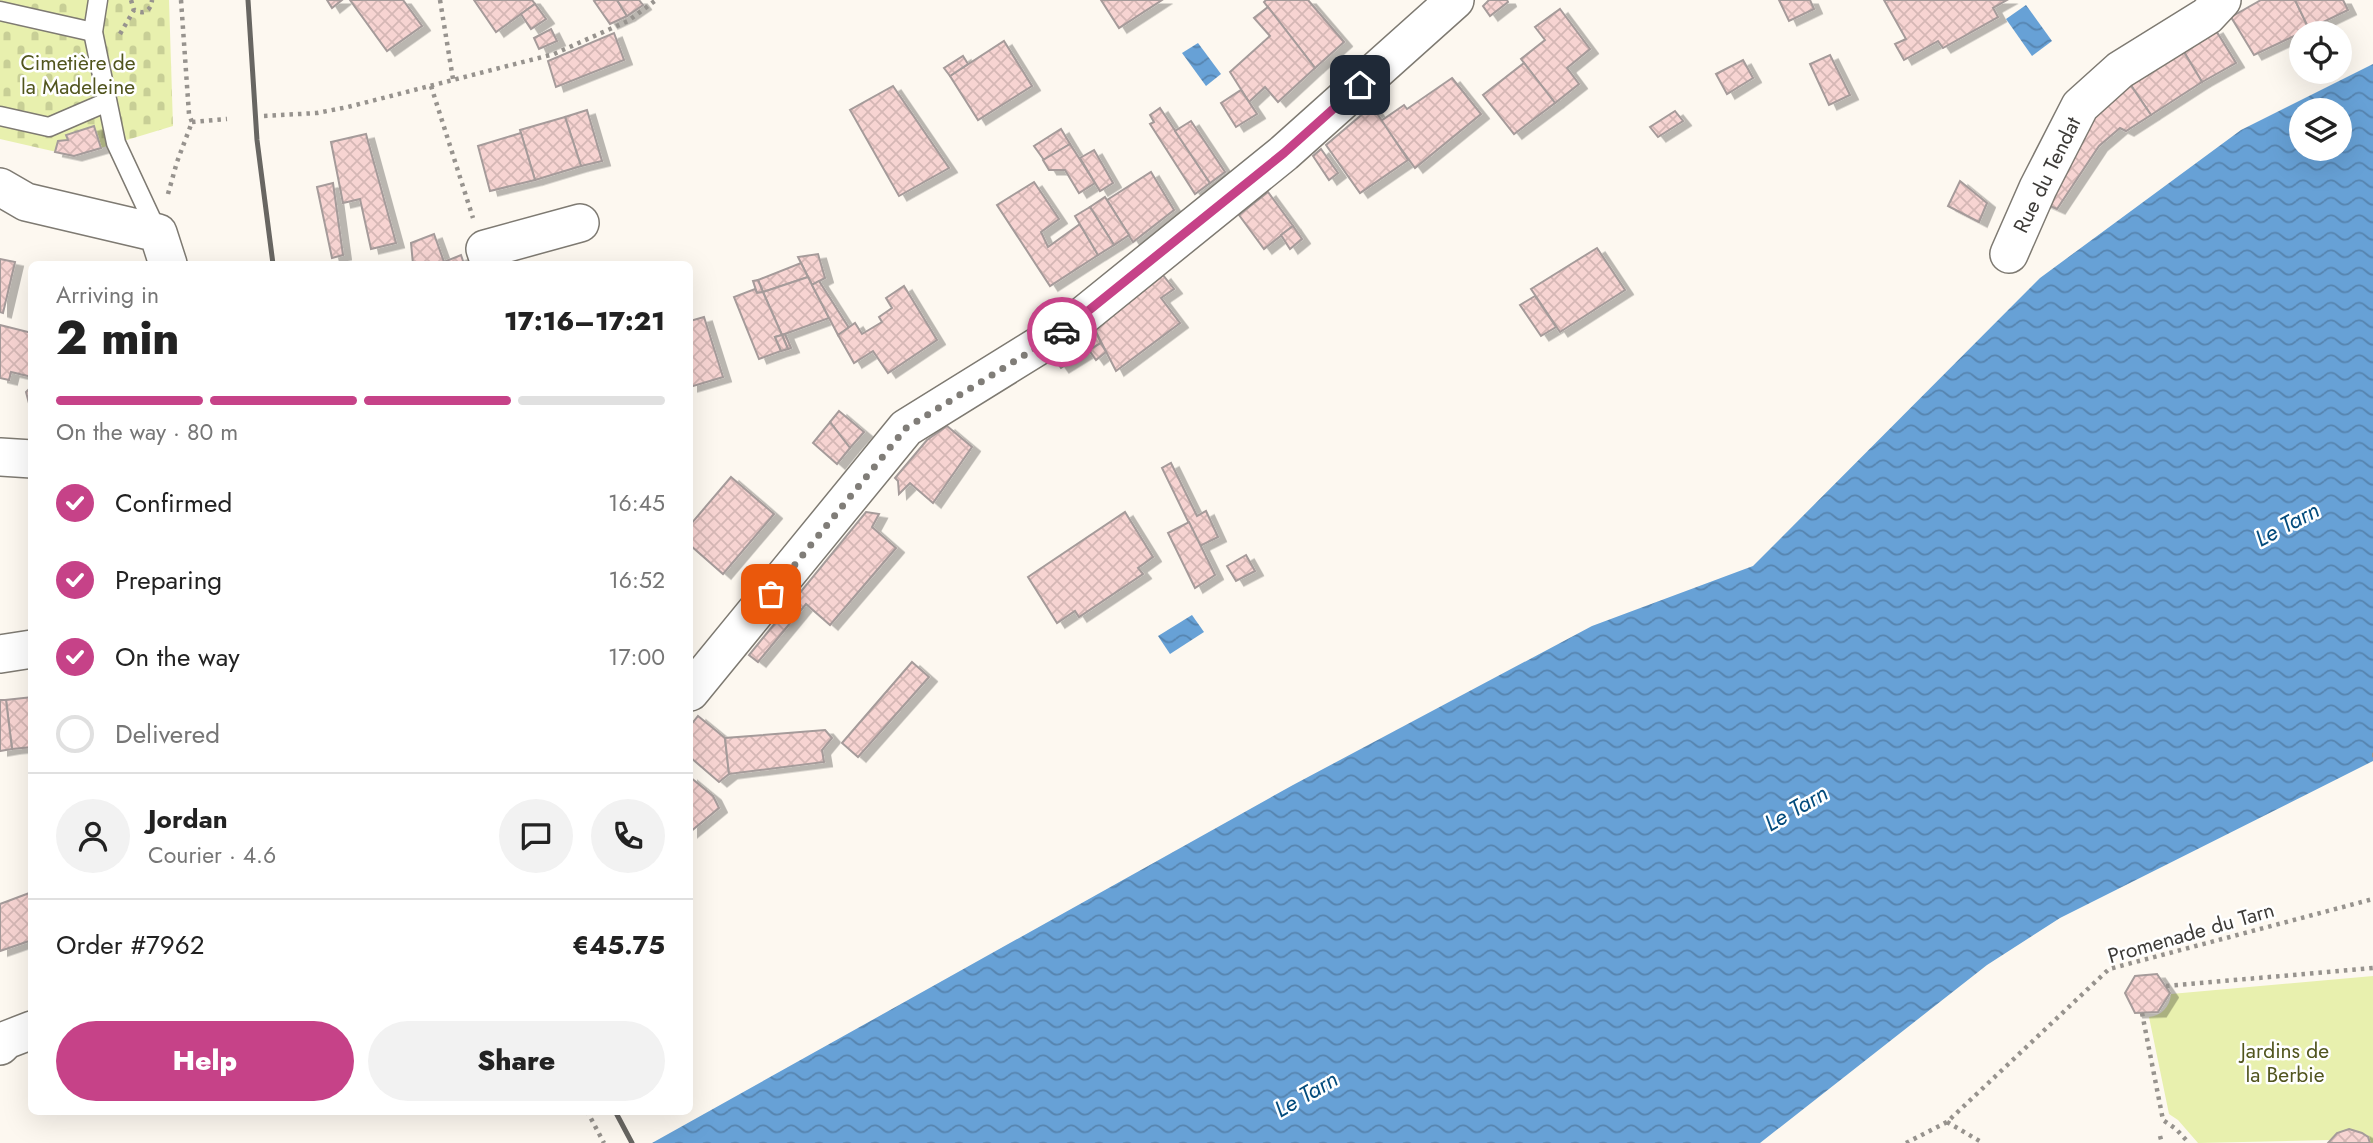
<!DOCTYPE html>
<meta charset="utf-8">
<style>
:root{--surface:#fff;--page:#f2f2f2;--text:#222;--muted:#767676;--line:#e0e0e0;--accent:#c64288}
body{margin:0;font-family:Jost,sans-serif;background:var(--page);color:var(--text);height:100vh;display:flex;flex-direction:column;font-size:26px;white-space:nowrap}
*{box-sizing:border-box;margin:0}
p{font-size:23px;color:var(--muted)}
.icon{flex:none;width:38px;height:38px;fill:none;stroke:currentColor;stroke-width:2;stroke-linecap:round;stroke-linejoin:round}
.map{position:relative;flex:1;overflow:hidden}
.drawer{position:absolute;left:28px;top:261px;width:665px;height:854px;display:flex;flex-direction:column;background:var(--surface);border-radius:10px;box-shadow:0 7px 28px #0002}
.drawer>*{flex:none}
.fabs{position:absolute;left:2289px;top:21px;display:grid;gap:14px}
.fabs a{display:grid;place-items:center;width:63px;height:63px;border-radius:50%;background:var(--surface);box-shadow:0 7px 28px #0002;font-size:35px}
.pin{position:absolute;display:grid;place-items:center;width:60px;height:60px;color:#fff;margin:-30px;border-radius:14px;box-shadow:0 4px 10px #0006}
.courier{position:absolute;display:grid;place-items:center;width:70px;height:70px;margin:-35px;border:5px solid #c64288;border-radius:50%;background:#fff;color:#222;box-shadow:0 2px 9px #0007}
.overview em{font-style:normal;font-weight:800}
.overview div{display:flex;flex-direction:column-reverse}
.overview{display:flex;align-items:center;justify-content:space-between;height:119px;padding:0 28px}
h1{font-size:46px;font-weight:800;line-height:52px}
.bar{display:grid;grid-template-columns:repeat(4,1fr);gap:10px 7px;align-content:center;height:84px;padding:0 28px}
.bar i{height:9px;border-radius:5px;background:var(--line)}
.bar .active{background:var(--accent)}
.bar p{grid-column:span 4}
.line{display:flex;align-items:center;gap:18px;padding:0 28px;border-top:2px solid var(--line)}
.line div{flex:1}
.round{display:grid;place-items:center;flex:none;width:74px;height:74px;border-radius:37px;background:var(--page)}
ol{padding:0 28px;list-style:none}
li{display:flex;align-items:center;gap:21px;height:77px}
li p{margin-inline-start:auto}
li .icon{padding:7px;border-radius:50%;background:var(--accent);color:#fff;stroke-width:4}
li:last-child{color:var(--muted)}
li i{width:38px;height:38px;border:4px solid var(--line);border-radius:50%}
.primary-button{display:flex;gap:14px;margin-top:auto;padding:14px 28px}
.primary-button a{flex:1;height:80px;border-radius:42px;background:var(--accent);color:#fff;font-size:28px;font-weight:800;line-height:80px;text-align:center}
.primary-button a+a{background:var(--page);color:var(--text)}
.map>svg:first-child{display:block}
.cemetery{fill:url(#cemetery-stones)}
.garden{fill:#e8f0ae}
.water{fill:url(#water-waves);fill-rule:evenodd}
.building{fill:url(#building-cross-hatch);stroke:#a59b9a;stroke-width:2;filter:url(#shadow)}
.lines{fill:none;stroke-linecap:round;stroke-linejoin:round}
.service-casing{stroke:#7e7a72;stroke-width:21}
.minor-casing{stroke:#7e7a72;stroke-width:40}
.path{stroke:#97938e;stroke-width:4.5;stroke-dasharray:3.5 5;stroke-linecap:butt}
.service{stroke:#fff;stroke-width:18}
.minor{stroke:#fff;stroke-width:37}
.rail{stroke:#686662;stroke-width:5}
.done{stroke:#807d78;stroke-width:7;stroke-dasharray:0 12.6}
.route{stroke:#c64288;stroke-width:9}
.labels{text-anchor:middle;stroke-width:5;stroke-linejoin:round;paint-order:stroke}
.park-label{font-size:21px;fill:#51551e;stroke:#fff}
.street-label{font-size:21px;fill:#3d3b38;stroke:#fff}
.water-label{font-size:23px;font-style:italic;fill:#034b7c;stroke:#fff}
</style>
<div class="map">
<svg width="2373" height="1143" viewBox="0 0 2373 1143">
<defs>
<pattern id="cemetery-stones" width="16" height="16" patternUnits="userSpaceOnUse" patternTransform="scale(1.75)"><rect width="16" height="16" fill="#e8f0ae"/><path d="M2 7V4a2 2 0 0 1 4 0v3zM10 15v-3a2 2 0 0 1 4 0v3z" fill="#c8cf96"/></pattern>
<pattern id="water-waves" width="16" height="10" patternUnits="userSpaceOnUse" patternTransform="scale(1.75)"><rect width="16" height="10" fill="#67a1d6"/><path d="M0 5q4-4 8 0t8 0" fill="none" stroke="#5684af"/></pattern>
<pattern id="building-cross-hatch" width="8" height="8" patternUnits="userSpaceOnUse" patternTransform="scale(1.75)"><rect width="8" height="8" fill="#f7d4d2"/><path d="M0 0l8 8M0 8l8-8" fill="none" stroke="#d5b7b5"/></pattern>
<filter id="shadow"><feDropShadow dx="8" dy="4.5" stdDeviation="0" flood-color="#0004"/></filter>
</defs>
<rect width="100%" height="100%" fill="#fdf8f0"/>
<path class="cemetery" d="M0,0H169L173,126L74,156L0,139Z"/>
<path class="garden" d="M2373,976V1143H2370C2364,1126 2341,1128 2331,1140L2198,1143L2178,1120L2169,1114L2149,1017C2161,1016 2170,1007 2171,994Z"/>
<g class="water">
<path d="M2026,5L2052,41L2032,56L2006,19Z"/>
<path d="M1198,43L1221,74L1206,86L1182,53Z"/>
<path d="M2373,64V761L2060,918L1987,965L1760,1143H652L1293,785L1592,626L1753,566L2040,278L2241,130ZM2340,110V149H2301V110Z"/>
<path d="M1192,615L1204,632L1170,654L1158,636Z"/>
</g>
<g class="building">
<path d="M327,0H342L332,8Z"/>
<path d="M350,0H403L422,26L387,51Z"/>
<path d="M474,0H532L535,4L496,32Z"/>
<path d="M596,0H617L627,16L610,24L594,1Z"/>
<path d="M617,0H639L643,5L627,16Z"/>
<path d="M1101,0H1162L1119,28Z"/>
<path d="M1266,0H1308L1344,42L1315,68L1264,2Z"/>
<path d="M1489,0H1507L1508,2L1490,16L1483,6Z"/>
<path d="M1779,0H1810L1814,9L1789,21Z"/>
<path d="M1884,0H2007L1993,8L1998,17L1943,48L1938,41L1904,60L1895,44L1906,39Z"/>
<path d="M2261,0H2295L2309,29L2254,55L2231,17Z"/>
<path d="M2295,0H2343L2348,10L2309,29Z"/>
<path d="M535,4L546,19L531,29L521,14Z"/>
<path d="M1268,7L1315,68L1278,102L1265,87L1249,102L1230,72L1270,36L1254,18Z"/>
<path d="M1560,9L1590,49L1567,68L1579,84L1555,103L1521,59L1545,40L1535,27Z"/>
<path d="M551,29L557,41L539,49L534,38Z"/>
<path d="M2215,29L2236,63L2202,82L2181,47Z"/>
<path d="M614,33L624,60L556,87L548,61Z"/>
<path d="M1004,41L1032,86L978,120L950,76Z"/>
<path d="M2181,47L2202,82L2151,115L2128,81Z"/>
<path d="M1830,55L1850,95L1829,105L1810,64Z"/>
<path d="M963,56L968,64L950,76L944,68Z"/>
<path d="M1743,60L1753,78L1727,94L1716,74Z"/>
<path d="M1524,63L1555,103L1514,134L1483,95Z"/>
<path d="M1452,78L1481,114L1415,168L1381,121L1404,105L1407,109Z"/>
<path d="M2128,81L2151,115L2126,131L2120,128L2099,146L2057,209L2039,201L2110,91Z"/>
<path d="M893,86L949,168L899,196L850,110Z"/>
<path d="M1241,90L1257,114L1236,127L1221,103Z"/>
<path d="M1372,106L1408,160L1360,193L1326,145Z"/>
<path d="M1160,108L1210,183L1195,194L1150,124L1154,122L1150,115Z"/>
<path d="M587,110L602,161L581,166L565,117Z"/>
<path d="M1675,111L1683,121L1658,137L1650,127Z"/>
<path d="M565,117L581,166L535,180L520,130Z"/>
<path d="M1191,121L1225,172L1210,183L1175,131Z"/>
<path d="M94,126L101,148L74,156L55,152L58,141L68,140L66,135Z"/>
<path d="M1061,129L1070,144L1044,160L1034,146Z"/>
<path d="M521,133L535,180L490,191L478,146Z"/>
<path d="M366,134L396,243L371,249L360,199L343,203L331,142Z"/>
<path d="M1070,144L1095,183L1079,193L1065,170H1049L1043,160Z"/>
<path d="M1321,149L1338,173L1329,180L1313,156Z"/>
<path d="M1094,150L1113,183L1100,191L1080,158Z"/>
<path d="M1151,172L1174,210L1133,242L1107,200Z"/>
<path d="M1960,181L1987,203L1979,222L1948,206Z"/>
<path d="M1034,182L1059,219L1041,232L1048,247L1080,224L1098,255L1050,286L997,205Z"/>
<path d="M333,183L343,255L332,258L317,187Z"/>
<path d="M1268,192L1293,226L1264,249L1239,215Z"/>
<path d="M1105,197L1129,235L1114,245L1090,207Z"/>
<path d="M1090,207L1114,245L1098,255L1075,216Z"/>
<path d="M1293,226L1302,239L1290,249L1281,235Z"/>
<path d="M434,234L444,262L461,255L464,264H413L411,243Z"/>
<path d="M1597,248L1625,290L1560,332L1531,289Z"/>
<path d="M818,254L825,278L812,285L798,257Z"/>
<path d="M0,259L15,262L3,313L0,312Z"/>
<path d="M801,263L808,277L763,292L758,280Z"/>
<path d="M1163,275L1174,289L1161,298L1180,323L1116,371L1095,330Z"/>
<path d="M808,277L829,318L782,335L763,292Z"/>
<path d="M758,280L763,292L757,293L753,281Z"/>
<path d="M819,281L849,328L838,335L812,285Z"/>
<path d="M904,286L937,340L888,373L873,351L854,363L838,335L855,323L862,334L882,322L879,317L892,308L886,298Z"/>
<path d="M755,289L757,293L763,292L782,335L775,337L781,351L759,359L734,297Z"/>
<path d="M1535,296L1556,327L1541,336L1520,305Z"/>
<path d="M704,317L723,377L690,387V321Z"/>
<path d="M0,325L32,333V377L11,372L9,380L0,378Z"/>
<path d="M1095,330L1101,343L1061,368L1054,358Z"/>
<path d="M785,334L791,348L788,349L782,335Z"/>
<path d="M782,335L788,349L781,351L775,337Z"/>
<path d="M1101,343L1106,352L1096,360L1089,350Z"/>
<path d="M32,386V411H31L26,392Z"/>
<path d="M839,411L864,432L850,448L830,422Z"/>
<path d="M830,422L850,448L837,464L813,443Z"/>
<path d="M947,426L972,447L933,503L910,483L899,494L898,481L895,478L927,440Z"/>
<path d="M1171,463L1197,516L1206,511L1218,537L1200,546L1162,468Z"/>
<path d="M731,477L774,514L723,574L690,545V525Z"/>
<path d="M866,512L879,514L872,527L896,548L830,625L806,604L758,662L749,655Z"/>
<path d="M1125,512L1153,557L1138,568L1143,574L1079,617L1075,611L1057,623L1028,577Z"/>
<path d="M1189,522L1215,575L1195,588L1168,533Z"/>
<path d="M1246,555L1255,571L1236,581L1227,566Z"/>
<path d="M912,662L929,677L858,757L842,743Z"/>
<path d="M32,697V747L12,749L6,700Z"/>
<path d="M0,700H6L12,749L0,751Z"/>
<path d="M698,716L725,738L729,774L719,782L690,757V726Z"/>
<path d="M825,730L832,738L822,750L824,762L729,774L725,738Z"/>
<path d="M690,777L713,796L719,808L690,832Z"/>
<path d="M32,892V940L0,951V904Z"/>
<path d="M2157,974L2170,993L2158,1012L2135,1013L2125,993L2135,976Z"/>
<path d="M2349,1129L2362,1133L2368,1137L2370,1143H2328L2337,1133Z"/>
</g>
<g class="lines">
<defs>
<g id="service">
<path d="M98,0L93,32L116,143L158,233"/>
<path d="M0,11L93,32"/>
<path d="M0,116L49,127L107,102"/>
</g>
<g id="minor">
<path d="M0,187L26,202L158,233L168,264"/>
<path d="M2009,254L2038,188L2080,106L2120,70L2207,16L2222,0"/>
<path d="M490,264L485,249L580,223"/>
<path d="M0,457L32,459"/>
<path d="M0,654L32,649"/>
<path d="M690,692L906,428L1069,327L1284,153L1455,0"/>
<path d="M0,1046L6,1040L32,1030"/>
</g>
</defs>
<use href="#service" class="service-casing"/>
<use href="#minor" class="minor-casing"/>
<g class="path">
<path d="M131,0L134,10C144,15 151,11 152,0"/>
<path d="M181,0L189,114L192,122"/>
<path d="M440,0L453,79"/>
<path d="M120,34L134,10"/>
<path d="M431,86L473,218"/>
<path d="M264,116L317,113L348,107L554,54L628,21L656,0"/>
<path d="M192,122L227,119"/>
<path d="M168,194L177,162L192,122"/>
<path d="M2372,755H2373"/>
<path d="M2166,986L2373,968"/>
<path d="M2142,1013L2163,1120L2176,1129L2189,1143"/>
<path d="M587,1111L604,1143"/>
<path d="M1947,1122L1983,1143"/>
<path d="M2160,1136L2162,1143"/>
<path d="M1906,1143L1947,1122L2109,969L2373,899"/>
</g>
<use href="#service" class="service"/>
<use href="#minor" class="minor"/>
<g class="rail">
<path d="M248,0L257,140L273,264"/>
<path d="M615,1111L632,1143"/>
</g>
</g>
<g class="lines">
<path class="done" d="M771,594L906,428L1062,332"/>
<path class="route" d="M1062,332L1284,153L1360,85"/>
</g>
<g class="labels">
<g class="park-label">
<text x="78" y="70">Cimetière de<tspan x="78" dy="24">la Madeleine</tspan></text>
<text x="2285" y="1058">Jardins de<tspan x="2285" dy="24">la Berbie</tspan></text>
</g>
<g class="street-label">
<text transform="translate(2047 175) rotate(-64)" y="7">Rue du Tendat</text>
<text transform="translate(2191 933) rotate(-16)" y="7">Promenade du Tarn</text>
</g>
<g class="water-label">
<text transform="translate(2287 524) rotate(-28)" y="8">Le Tarn</text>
<text transform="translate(1796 808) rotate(-30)" y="8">Le Tarn</text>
<text transform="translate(1306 1094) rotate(-30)" y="8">Le Tarn</text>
</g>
</g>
</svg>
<div class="fabs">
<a><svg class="icon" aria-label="locate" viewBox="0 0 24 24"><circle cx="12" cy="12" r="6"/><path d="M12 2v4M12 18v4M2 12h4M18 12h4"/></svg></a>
<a><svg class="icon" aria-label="layers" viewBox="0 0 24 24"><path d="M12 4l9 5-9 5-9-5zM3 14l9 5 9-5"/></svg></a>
</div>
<div class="pin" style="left:771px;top:594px;background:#ea580c"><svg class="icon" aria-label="bag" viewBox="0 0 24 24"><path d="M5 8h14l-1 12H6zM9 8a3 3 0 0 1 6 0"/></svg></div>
<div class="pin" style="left:1360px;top:85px;background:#1f2937"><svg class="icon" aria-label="home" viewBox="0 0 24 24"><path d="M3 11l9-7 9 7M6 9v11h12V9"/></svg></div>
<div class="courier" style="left:1062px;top:332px"><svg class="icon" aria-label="car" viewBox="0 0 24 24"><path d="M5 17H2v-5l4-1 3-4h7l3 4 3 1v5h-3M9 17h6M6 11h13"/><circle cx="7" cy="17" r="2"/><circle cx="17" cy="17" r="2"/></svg></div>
<section class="drawer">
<div class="overview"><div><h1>2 min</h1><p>Arriving in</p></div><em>17:16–17:21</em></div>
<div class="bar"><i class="active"></i><i class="active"></i><i class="active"></i><i></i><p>On the way · 80 m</p></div>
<ol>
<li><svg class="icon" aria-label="check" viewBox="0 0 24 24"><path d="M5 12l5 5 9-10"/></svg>Confirmed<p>16:45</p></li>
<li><svg class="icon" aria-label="check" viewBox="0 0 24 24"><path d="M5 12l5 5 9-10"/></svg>Preparing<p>16:52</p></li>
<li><svg class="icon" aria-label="check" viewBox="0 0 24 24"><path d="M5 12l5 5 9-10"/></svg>On the way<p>17:00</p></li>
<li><i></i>Delivered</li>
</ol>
<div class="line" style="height:126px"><a class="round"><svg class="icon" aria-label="person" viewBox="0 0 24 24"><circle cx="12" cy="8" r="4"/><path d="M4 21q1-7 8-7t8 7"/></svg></a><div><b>Jordan</b><p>Courier · 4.6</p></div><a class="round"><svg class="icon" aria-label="chat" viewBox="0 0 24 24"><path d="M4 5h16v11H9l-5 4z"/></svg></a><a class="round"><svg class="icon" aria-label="phone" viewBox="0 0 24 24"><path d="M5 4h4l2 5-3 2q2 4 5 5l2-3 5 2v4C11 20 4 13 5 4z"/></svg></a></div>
<div class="line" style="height:91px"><div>Order #7962</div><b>€45.75</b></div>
<div class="primary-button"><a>Help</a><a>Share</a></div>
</section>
</div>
